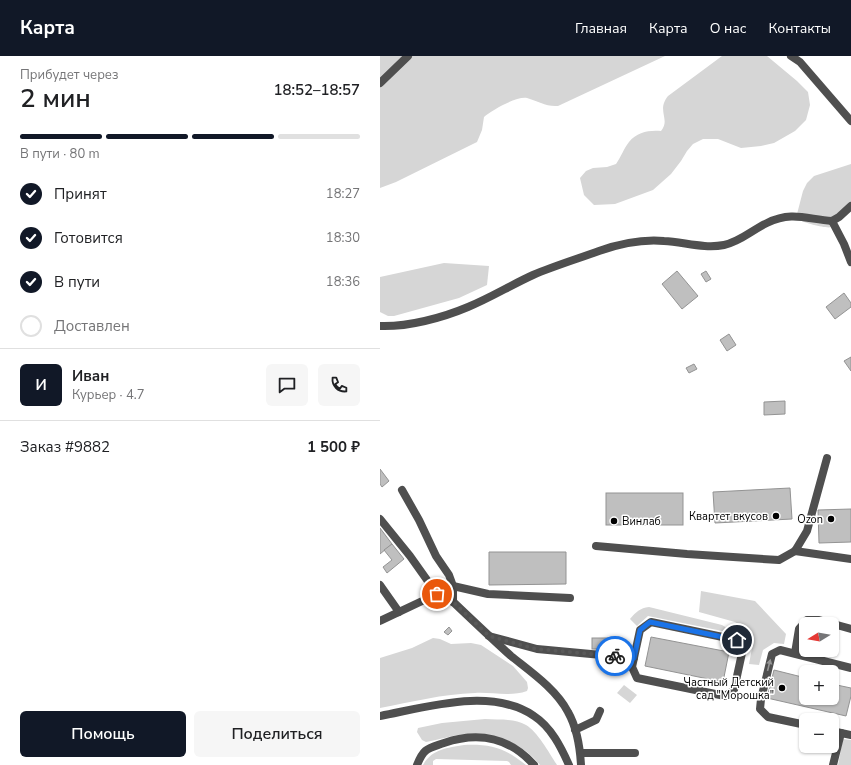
<!DOCTYPE html>
<html lang="ru">
<meta charset="utf-8">
<style>
:root{--surface:#fff;--page:#f6f6f6;--text:#202124;--muted:#757577;--line:#e0e0e0;--accent:#111827}
body{margin:0;font-family:"Nunito Sans",sans-serif;background:var(--page);color:var(--text);height:100vh;display:flex;flex-direction:column;font-size:15px;white-space:nowrap}
*{box-sizing:border-box;margin:0}
p{font-size:13px;color:var(--muted)}
.icon{flex:none;width:22px;height:22px;fill:none;stroke:currentColor;stroke-width:2;stroke-linecap:round;stroke-linejoin:round}
.map{position:relative;flex:1;overflow:hidden}
.panel{display:flex;flex-direction:column;background:var(--surface);width:380px}
.panel>*{flex:none}
.needle{width:26px;rotate:259deg}
.tools{position:absolute;left:419px;top:561px;display:grid;gap:8px}
.tools a{display:grid;place-items:center;width:40px;height:40px;border-radius:6px;background:var(--surface);box-shadow:0 1px 3px #0004;font-size:20px}
.pin{position:absolute;display:grid;place-items:center;width:34px;height:34px;color:#fff;margin:-17px;border:2px solid #fff;border-radius:50%;box-shadow:0 1px 4px #0007}
.courier{position:absolute;display:grid;place-items:center;width:40px;height:40px;margin:-20px;border:3px solid #1a73e8;border-radius:50%;background:#fff;color:#222;box-shadow:0 1px 5px #0007}
.overview em{font-style:normal;font-weight:600}
.overview div{display:flex;flex-direction:column-reverse}
.overview{display:flex;align-items:center;justify-content:space-between;height:68px;padding:0 20px}
h1{font-size:26px;font-weight:600;line-height:30px}
.bar{display:grid;grid-template-columns:repeat(4,1fr);gap:6px 4px;align-content:center;height:48px;padding:0 20px}
.bar i{height:5px;border-radius:3px;background:var(--line)}
.bar .selected{background:var(--accent)}
.bar p{grid-column:span 4}
.line{display:flex;align-items:center;gap:10px;padding:0 20px;border-top:1px solid var(--line)}
.line div{flex:1}
.round{display:grid;place-items:center;flex:none;width:42px;height:42px;border-radius:6px;background:var(--page)}
ol{padding:0 20px;list-style:none}
li{display:flex;align-items:center;gap:12px;height:44px}
li p{margin-inline-start:auto}
li .icon{padding:4px;border-radius:50%;background:var(--accent);color:#fff;stroke-width:4}
li:last-child{color:var(--muted)}
li i{width:22px;height:22px;border:2px solid var(--line);border-radius:50%}
.action{display:flex;gap:8px;margin-top:auto;padding:8px 20px}
.action a{flex:1;height:46px;border-radius:6px;background:var(--accent);color:#fff;font-size:16px;font-weight:600;line-height:46px;text-align:center}
.action a+a{background:var(--page);color:var(--text)}
header{display:flex;align-items:center;gap:24px;box-sizing:border-box;height:56px;padding:0 20px;background:var(--accent);color:#fff}
header strong{font-size:19px}
nav{display:flex;gap:22px;margin-inline-start:auto;font-size:14px}
main{display:flex;flex:1;min-height:0}
.map>svg:first-child{display:block}
.green{fill:#d6d6d6}
.building{fill:#bfbfbf;stroke:#939393}
.lines{fill:none;stroke-linecap:round;stroke-linejoin:round}
.service{stroke:#4f4f4f;stroke-width:8}
.minor{stroke:#4f4f4f;stroke-width:8}
.oneway{fill:#959595}
.done{stroke:#595959;stroke-width:4;stroke-dasharray:0 7.2}
.route{stroke:#1a73e8;stroke-width:5}
.poi-dot{fill:#000;stroke:#fff;stroke-width:1.5}
.labels{text-anchor:middle;stroke-width:3;stroke-linejoin:round;paint-order:stroke}
.poi-label{font-size:11px;fill:#000;stroke:#fff;text-anchor:end}
</style>
<header>
<strong>Карта</strong>
<nav><a>Главная</a><a>Карта</a><a>О нас</a><a>Контакты</a></nav>
</header>
<main>
<section class="panel">
<div class="overview"><div><h1>2 мин</h1><p>Прибудет через</p></div><em>18:52–18:57</em></div>
<div class="bar"><i class="selected"></i><i class="selected"></i><i class="selected"></i><i></i><p>В пути · 80 m</p></div>
<ol>
<li><svg class="icon" aria-label="check" viewBox="0 0 24 24"><path d="M5 12l5 5 9-10"/></svg>Принят<p>18:27</p></li>
<li><svg class="icon" aria-label="check" viewBox="0 0 24 24"><path d="M5 12l5 5 9-10"/></svg>Готовится<p>18:30</p></li>
<li><svg class="icon" aria-label="check" viewBox="0 0 24 24"><path d="M5 12l5 5 9-10"/></svg>В пути<p>18:36</p></li>
<li><i></i>Доставлен</li>
</ol>
<div class="line" style="height:72px"><b class="round" style="background:var(--accent);color:#fff">И</b><div><b>Иван</b><p>Курьер · 4.7</p></div><a class="round"><svg class="icon" aria-label="chat" viewBox="0 0 24 24"><path d="M4 5h16v11H9l-5 4z"/></svg></a><a class="round"><svg class="icon" aria-label="phone" viewBox="0 0 24 24"><path d="M5 4h4l2 5-3 2q2 4 5 5l2-3 5 2v4C11 20 4 13 5 4z"/></svg></a></div>
<div class="line" style="height:52px"><div>Заказ #9882</div><b>1 500 ₽</b></div>
<div class="action"><a>Помощь</a><a>Поделиться</a></div>
</section>
<div class="map">
<svg width="471" height="709" viewBox="0 0 471 709">
<rect width="100%" height="100%" fill="#fff"/>
<g class="green">
<path d="M0,0H285L178,50C166,51 158,45 147,42C137,40 112,54 104,61L102,74L97,86L16,126L0,132Z"/>
<path d="M342,0H387L417,25L428,36L430,49L426,64L415,75L394,87L381,90L361,92L338,83H323L313,88L307,95L301,105L291,118L273,134L235,148L214,149L204,139L200,122L206,115L213,112L227,111L236,108C241,101 244,92 249,86C257,76 269,74 281,75C291,63 276,55 288,40Z"/>
<path d="M471,108V149C466,155 457,168 451,171C448,173 424,167 420,164C419,163 418,160 417,158L423,135L427,127L434,120Z"/>
<path d="M64,207L109,210L107,229L79,242L14,260H8L0,256V221Z"/>
<path d="M321,535L375,545L406,578L404,588L394,587L383,594L379,609L369,608L373,587L365,572L355,566L319,556Z"/>
<path d="M269,551L342,569L357,578L268,560L257,570L250,563C256,556 260,552 269,551Z"/>
<path d="M53,582L60,583L71,588L91,587L101,589L133,610L147,626L148,632L147,635C130,641 112,636 95,637C63,638 31,646 0,652V602L32,592Z"/>
<path d="M244,629L257,639L250,647L237,637Z"/>
<path d="M105,663C118,664 134,662 146,669C157,675 170,698 177,709H160C142,687 114,676 85,678C72,679 59,684 46,686L42,684L37,676L38,672L62,667Z"/>
<path d="M463,683L471,684V709H458Z"/>
<path d="M84,689C111,688 125,692 146,709H131L129,706L127,705L56,703L53,705V709H43C52,693 67,692 84,689Z"/>
</g>
<g class="building">
<path d="M297,215L318,240L302,253L282,228Z"/>
<path d="M326,215L331,223L326,226L321,218Z"/>
<path d="M464,237L471,247V251L455,263L446,251Z"/>
<path d="M349,278L356,289L347,295L340,284Z"/>
<path d="M471,301V315L464,305Z"/>
<path d="M314,308L317,313L309,317L306,312Z"/>
<path d="M405,345V358L384,359V346Z"/>
<path d="M0,413L9,425L2,431L0,428Z"/>
<path d="M410,432L412,463L335,467L333,436Z"/>
<rect x="226" y="437" width="77" height="32"/>
<path d="M471,453V486L439,487L438,454Z"/>
<path d="M0,472L12,488L0,498Z"/>
<path d="M12,488L24,503L7,517L3,511L12,504L4,494Z"/>
<path d="M109,496H186V528L109,529Z"/>
<path d="M69,571L72,575L68,579L64,576Z"/>
<path d="M271,581L349,596L343,626L265,610Z"/>
<rect x="212" y="582" width="20" height="11"/>
<path d="M394,614L426,622V642H452V628L471,632V640L466,660L387,642Z"/>
</g>
<g class="lines">
<g class="service">
<path d="M0,27L28,0"/>
<path d="M471,150L459,161L452,165L464,188L471,206"/>
<path d="M22,434L39,464L56,500L69,519L73,530V546"/>
<path d="M0,463L30,500L57,538"/>
<path d="M216,490L307,498L399,504L415,495L427,475L447,402"/>
<path d="M415,495L471,503"/>
<path d="M0,529L19,556"/>
<path d="M73,530L108,538L190,542"/>
<path d="M271,566L357,584L362,597L354,634L345,640L257,622L252,611L260,574Z"/>
<path d="M109,580L157,593L254,602"/>
<path d="M415,597L419,573L427,564H439L471,573"/>
<path d="M426,669L388,661L380,653L381,643L392,598L400,594L471,612"/>
<path d="M195,674L216,664L220,655"/>
<path d="M452,675L471,679"/>
<path d="M201,697H255"/>
<path d="M37,709C44,692 47,693 64,687C99,675 130,682 154,709"/>
<path d="M453,709L461,677"/>
</g>
<g class="minor">
<path d="M411,0L420,6L471,65"/>
<path d="M0,270C28,271 62,262 88,251C110,242 131,229 153,219C174,210 197,203 219,195C239,188 262,183 284,185C304,186 324,193 344,189C360,186 372,174 387,167C412,155 426,163 452,165"/>
<path d="M0,565L57,538H63L68,541C89,561 110,581 131,600C151,616 176,633 188,656C197,672 200,691 201,709"/>
<path d="M0,660C47,651 112,631 154,660C171,671 181,691 189,709"/>
</g>
</g>
<defs><path id="oneway-solid" d="M-6-.8H1V-3.2L6.5 0L1 3.2V.8H-6Z"/></defs>
<use class="oneway" href="#oneway-solid" transform="translate(389 609) rotate(-76)"/>
<g class="lines">
<path class="done" d="M57,538H63L68,541L109,580L156,593L235,600"/>
<path class="route" d="M235,600L254,602L260,574L270,566L357,584"/>
</g>
<g class="poi-dot">
<circle cx="396" cy="460" r="4"/>
<circle cx="451" cy="463" r="4"/>
<circle cx="234" cy="465" r="4"/>
<circle cx="402" cy="632" r="4"/>
</g>
<g class="labels">
<g class="poi-label">
<text x="388" y="464">Квартет вкусов</text>
<text x="443" y="467">Ozon</text>
<text x="242" y="469" text-anchor="start">Винлаб</text>
<text x="394" y="630">Частный Детский<tspan x="394" dy="13">сад "Морошка"</tspan></text>
</g>
</g>
</svg>
<div class="tools">
<a><svg class="needle" viewBox="-14 -14 28 28"><path d="M0-13l5 13h-10z" fill="#e53935"/><path d="M0 13l5-13h-10z" fill="#757577"/></svg></a>
<a>+</a>
<a>−</a>
</div>
<div class="pin" style="left:57px;top:538px;background:#ea580c"><svg class="icon" aria-label="bag" viewBox="0 0 24 24"><path d="M5 8h14l-1 12H6zM9 8a3 3 0 0 1 6 0"/></svg></div>
<div class="pin" style="left:357px;top:584px;background:#1f2937"><svg class="icon" aria-label="home" viewBox="0 0 24 24"><path d="M3 11l9-7 9 7M6 9v11h12V9"/></svg></div>
<div class="courier" style="left:235px;top:600px"><svg class="icon" aria-label="bike" viewBox="0 0 24 24"><circle cx="6" cy="16" r="4"/><circle cx="18" cy="16" r="4"/><path d="M6 16l4-8h5l3 8M10 8l3 8H6M13 5h3"/></svg></div>
</div>
</main>
